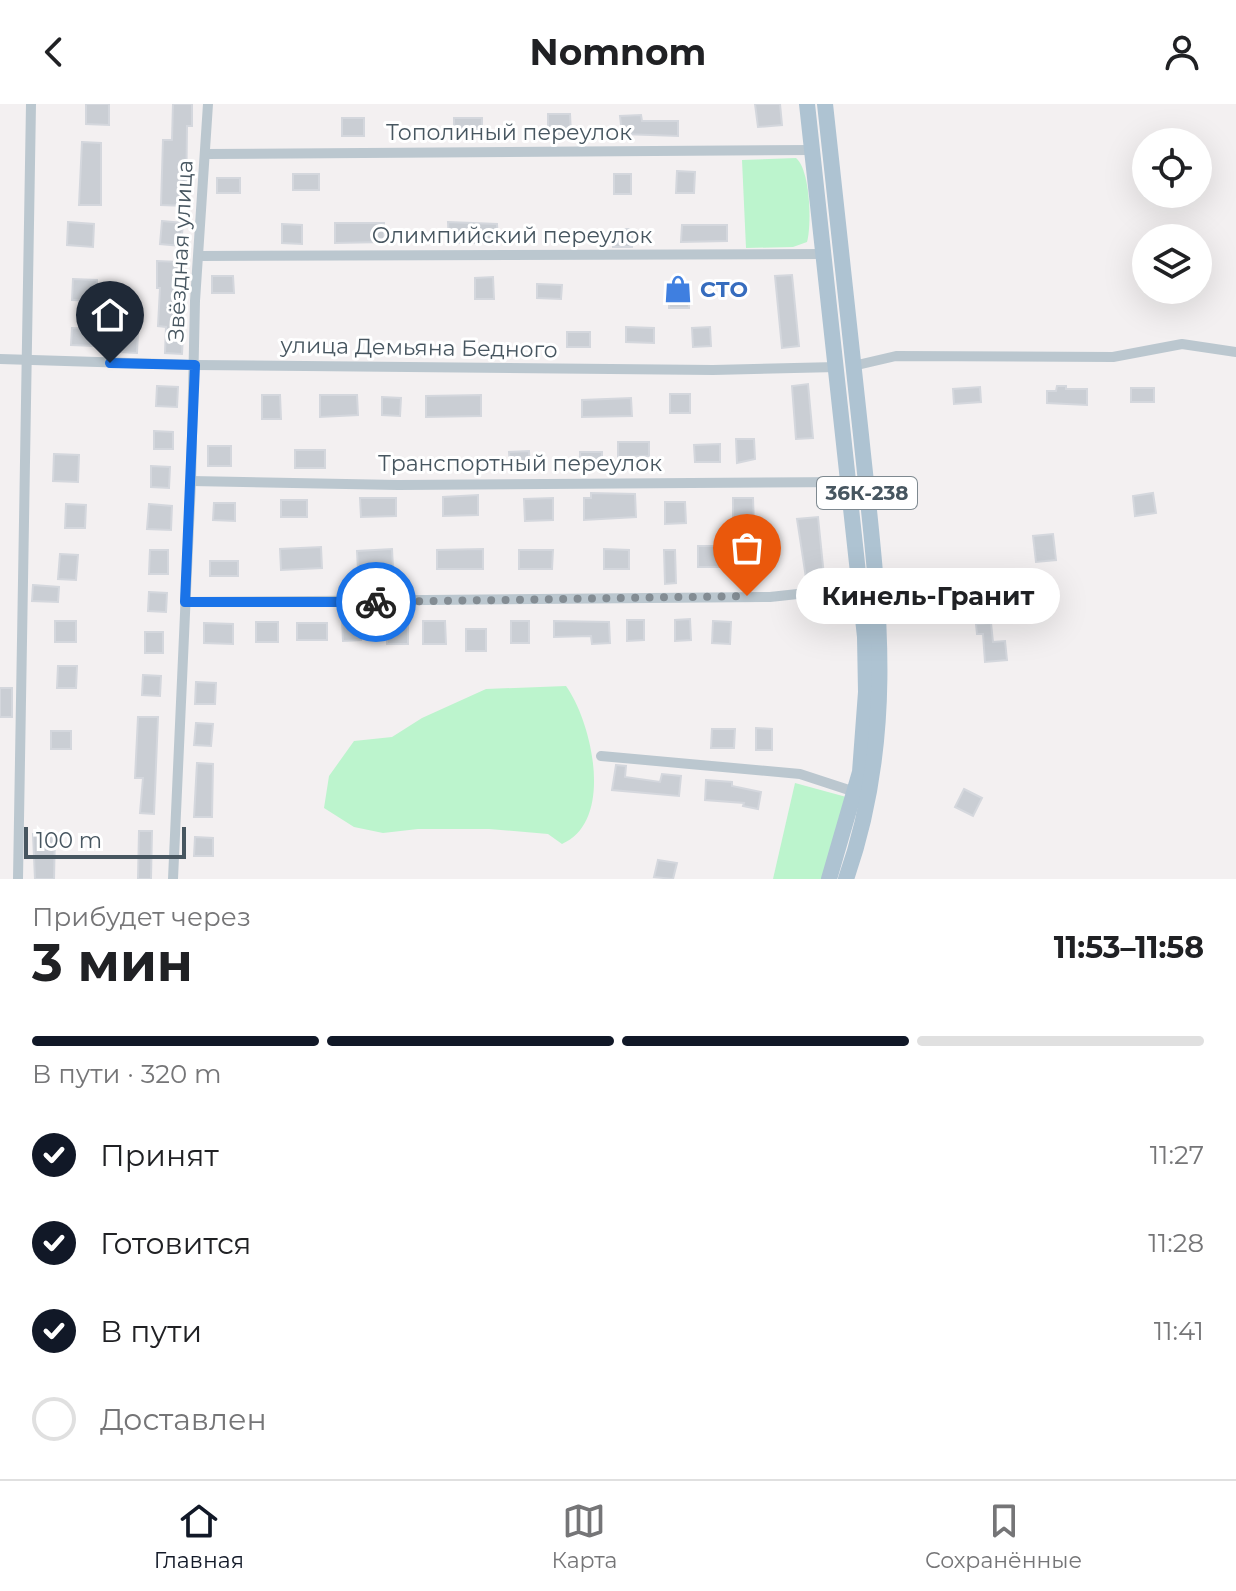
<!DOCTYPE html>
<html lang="ru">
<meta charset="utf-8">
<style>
:root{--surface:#fff;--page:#f2f2f2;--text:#202124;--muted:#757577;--line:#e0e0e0;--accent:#111827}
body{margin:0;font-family:Montserrat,sans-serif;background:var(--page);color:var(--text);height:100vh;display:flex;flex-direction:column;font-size:30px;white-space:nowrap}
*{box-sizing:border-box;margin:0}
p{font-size:26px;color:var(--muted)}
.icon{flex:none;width:44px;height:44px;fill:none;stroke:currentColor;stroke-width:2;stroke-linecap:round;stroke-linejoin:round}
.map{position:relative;height:775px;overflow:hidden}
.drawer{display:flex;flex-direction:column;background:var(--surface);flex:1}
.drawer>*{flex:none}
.tools{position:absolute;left:1132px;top:24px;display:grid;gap:16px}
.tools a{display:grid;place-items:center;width:80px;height:80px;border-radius:50%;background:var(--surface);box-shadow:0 8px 32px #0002;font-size:40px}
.scale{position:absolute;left:24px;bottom:20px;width:162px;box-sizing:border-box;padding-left:8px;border:4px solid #475660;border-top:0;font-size:22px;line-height:28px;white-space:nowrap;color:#475660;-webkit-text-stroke:6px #fff;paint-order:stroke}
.pin{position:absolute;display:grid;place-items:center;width:68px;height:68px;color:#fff;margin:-82px -34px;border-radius:50% 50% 50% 0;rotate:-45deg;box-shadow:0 0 8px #0007}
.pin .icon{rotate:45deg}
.courier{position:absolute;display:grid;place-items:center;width:80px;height:80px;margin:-40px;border:6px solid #1a73e8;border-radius:50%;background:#fff;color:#222;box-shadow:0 2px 10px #0007}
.bubble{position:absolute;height:56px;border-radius:28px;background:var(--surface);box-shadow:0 8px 32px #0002;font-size:26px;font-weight:700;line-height:56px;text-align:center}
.overview em{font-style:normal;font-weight:700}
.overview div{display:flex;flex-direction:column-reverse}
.overview{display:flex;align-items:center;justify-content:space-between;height:136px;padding:0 32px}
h1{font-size:52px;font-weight:700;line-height:60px}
.bar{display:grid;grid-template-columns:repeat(4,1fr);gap:12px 8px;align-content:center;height:96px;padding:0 32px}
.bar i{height:10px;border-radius:6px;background:var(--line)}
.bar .active{background:var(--accent)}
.bar p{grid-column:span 4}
ol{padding:0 32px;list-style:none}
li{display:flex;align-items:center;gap:24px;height:88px}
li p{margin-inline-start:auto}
li .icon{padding:8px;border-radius:50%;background:var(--accent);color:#fff;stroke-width:4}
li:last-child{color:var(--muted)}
li i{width:44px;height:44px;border:4px solid var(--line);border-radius:50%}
header{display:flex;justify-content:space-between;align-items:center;height:104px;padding:0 32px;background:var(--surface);font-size:36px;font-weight:700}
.menu{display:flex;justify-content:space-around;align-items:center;height:112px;border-top:2px solid var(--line);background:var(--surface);font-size:22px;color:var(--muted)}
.menu a{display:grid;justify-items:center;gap:4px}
.menu .active{color:var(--accent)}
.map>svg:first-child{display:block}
.green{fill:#bcf4cd}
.building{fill:#caced4;stroke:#d4d7dd;stroke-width:2}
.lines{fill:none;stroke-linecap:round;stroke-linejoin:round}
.street{stroke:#bbc7cf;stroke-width:10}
.primary{stroke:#aec3d2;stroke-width:16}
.done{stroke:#838c93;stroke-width:8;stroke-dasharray:0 14.4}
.route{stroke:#1a73e8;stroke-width:10}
.labels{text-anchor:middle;stroke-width:6;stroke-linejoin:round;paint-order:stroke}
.shield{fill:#fff;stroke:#7e8990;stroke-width:2}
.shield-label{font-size:20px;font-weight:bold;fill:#475660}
.street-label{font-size:22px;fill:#475660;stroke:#fff}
.shop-label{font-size:22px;font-weight:bold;fill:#366cbe;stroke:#fff;text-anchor:start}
</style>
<header><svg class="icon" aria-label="back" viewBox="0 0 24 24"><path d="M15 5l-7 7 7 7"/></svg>Nomnom<svg class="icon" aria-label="person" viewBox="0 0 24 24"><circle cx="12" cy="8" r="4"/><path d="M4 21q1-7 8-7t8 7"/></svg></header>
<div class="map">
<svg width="1236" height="775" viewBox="0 0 1236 775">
<rect width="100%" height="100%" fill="#f3f0f1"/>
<g class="green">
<path d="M796,54C810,65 812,120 807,138L793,143L746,144L742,56Z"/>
<path d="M566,582C592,618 615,717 562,740L548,730L489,725H418L383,729L354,723L324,704L329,672L354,637L392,633L422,614L486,585Z"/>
<path d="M795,679L850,694L824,775H773Z"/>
</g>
<g class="building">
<path d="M86,0H109V21L86,20Z"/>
<path d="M173,0H192V22H187L186,102L161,101L163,36H172Z"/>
<path d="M755,0H780L782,21L758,23Z"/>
<path d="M548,10H570L571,30L548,31Z"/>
<path d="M641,11L642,17H678V32L622,30L620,12Z"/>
<rect x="342" y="14" width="22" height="18"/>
<path d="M454,14H482V33L454,32Z"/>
<path d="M82,38L101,39V101H79Z"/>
<path d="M677,67L695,68L694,89H676Z"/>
<rect x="293" y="70" width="26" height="16"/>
<rect x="614" y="70" width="17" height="20"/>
<rect x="217" y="74" width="23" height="15"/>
<path d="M162,117L183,119L181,142L160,140Z"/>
<path d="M68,118L94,120L93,143L67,141Z"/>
<path d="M448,118L497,120L498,139H449Z"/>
<path d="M335,119H384V138L335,139Z"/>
<path d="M282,120L302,121V140L282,139Z"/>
<path d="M682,121H727V137L681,138Z"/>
<rect x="613" y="125" width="19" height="18"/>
<path d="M157,157L179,158L176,230H183L182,250L165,249L166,223L158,222L160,184H157Z"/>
<path d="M792,171L799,242L782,244L775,172Z"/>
<path d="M212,172H233L234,189H212Z"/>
<path d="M493,173L494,195H475V174Z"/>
<path d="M73,175L97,176L96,197L72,196Z"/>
<path d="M537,180L562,181L561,195L537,194Z"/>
<rect x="669" y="182" width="20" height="22"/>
<path d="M626,223L654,224V239L626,238Z"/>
<path d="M710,223L711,242L693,243L692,224Z"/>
<path d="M72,224L94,225V242L71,241Z"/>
<path d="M121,228L138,229L137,249L119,248Z"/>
<rect x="567" y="228" width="23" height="15"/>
<path d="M808,280L813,334L796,335L792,282Z"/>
<path d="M157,282L178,283L177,303L156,302Z"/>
<path d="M1057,282H1066V285H1087V301L1047,299V287H1056Z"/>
<path d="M980,283L981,298L954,300L953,285Z"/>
<rect x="1131" y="284" width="23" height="14"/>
<rect x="670" y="290" width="20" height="19"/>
<path d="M262,291H280L281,315H262Z"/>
<path d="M320,291H357L358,311L320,313Z"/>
<path d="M481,291V312L426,313V292Z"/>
<path d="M382,293L401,294L400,312L382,311Z"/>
<path d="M631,294L632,312L582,313V296Z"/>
<path d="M154,327L173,328V345H154Z"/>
<path d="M736,335H754L755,355L737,359Z"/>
<path d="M618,338H649V352L618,353Z"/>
<path d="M720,340V358H695L694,341Z"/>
<rect x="208" y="342" width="23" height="20"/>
<rect x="295" y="346" width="30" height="18"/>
<path d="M529,347L530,364L510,365L509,348Z"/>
<rect x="580" y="348" width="22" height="15"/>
<path d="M54,350L79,351L78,378L53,377Z"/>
<path d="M151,362L170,363L169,384L151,383Z"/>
<path d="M591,389L635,390L636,413L584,416V394H591Z"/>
<path d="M1153,389L1156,409L1135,412L1133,392Z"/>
<path d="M478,391V411L443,412V393Z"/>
<path d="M360,394H396V412L361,413Z"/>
<path d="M553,394V416L525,417L524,395Z"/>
<path d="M733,394H753L754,422H733Z"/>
<rect x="281" y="396" width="26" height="17"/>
<path d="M665,398H685L686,419L665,420Z"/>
<path d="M214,399H235V417L213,416Z"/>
<path d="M66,400L86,401L85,424H65Z"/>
<path d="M149,400L172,402L171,426L147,425Z"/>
<path d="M818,413L824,472L806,474L797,415Z"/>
<path d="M1053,430L1056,456L1036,458L1033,432Z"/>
<rect x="698" y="442" width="23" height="21"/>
<path d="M321,443L322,464L281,466L280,445Z"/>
<path d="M757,444L759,463L742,465L741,445Z"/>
<path d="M392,445L393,464L358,466L357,447Z"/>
<path d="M483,445V465H437V446Z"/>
<path d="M604,445L629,446V465H604Z"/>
<path d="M150,446H168V470H149Z"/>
<path d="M519,446H553L552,465H519Z"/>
<path d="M664,446H675L676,479L665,480Z"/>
<path d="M60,450L78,451L76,476L58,475Z"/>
<rect x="210" y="457" width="28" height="15"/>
<path d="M33,481L59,483L58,498L32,497Z"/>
<path d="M149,488L167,489L166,508L148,507Z"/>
<path d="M359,515L361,536L343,537L342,516Z"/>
<path d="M690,515L691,536L675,537V516Z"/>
<path d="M627,516H644V536L627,537Z"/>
<rect x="55" y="517" width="21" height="21"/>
<path d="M387,517L408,518V540H387Z"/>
<path d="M423,517H445L446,540H423Z"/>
<rect x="511" y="517" width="18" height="22"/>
<path d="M554,517L609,518L610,539L592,540L591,532L554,533Z"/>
<path d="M713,517L731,518L730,540L712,539Z"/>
<rect x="256" y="518" width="22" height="20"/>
<path d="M204,519L233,520V540L204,539Z"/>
<rect x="297" y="519" width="30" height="17"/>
<path d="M991,519L993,538L1005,537L1007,556L985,558L983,530H977L976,520Z"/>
<rect x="466" y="525" width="20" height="22"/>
<rect x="145" y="528" width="18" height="21"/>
<path d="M58,562H77L76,584H57Z"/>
<path d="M143,571L161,572L160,592L142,591Z"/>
<path d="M196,578L216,579L215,600H195Z"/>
<rect x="0" y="584" width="12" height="29"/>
<path d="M138,613H158L154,710L140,709L143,674H135Z"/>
<path d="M196,619L213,620L211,642L194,641Z"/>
<path d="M756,624L772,625V646H756Z"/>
<path d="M712,625H735L734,644H711Z"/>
<rect x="51" y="627" width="20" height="18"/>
<path d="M197,659L213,660L212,713H194Z"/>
<path d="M616,661L626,662L625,673L660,678L662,670L681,672L679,692L612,686Z"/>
<path d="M706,676L732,678V682L761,688L758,705L743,702L744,699L705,696Z"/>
<path d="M964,685L982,694L973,712L955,703Z"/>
<path d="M139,727H152L151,775H138Z"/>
<path d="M55,729L54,775H35L33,730Z"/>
<path d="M195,733L213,734V752H194Z"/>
<path d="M658,756L677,759L673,775L654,773Z"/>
</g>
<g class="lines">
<g class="street">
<path d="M206,50L812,46"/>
<path d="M200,152L824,150"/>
<path d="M0,255L195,261L713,266L837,263"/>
<path d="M853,262L896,252L1113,253L1182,240L1236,248"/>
<path d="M191,377L398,381L850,378"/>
<path d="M185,498L770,493L862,483"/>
<path d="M601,652L800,670L855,688"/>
<path d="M18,775L31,0"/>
<path d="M173,775L191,377L195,197L208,0"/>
</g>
<g class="primary">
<path d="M807,0L865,533L866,588L860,668L829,775"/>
<path d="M825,0C837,110 849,221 861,331C877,486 899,624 846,775"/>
</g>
</g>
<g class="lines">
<path class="done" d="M376,498L747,492"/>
<path class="route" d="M110,259L195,261L185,498H376"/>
</g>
<defs>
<symbol id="shop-bare" viewBox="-9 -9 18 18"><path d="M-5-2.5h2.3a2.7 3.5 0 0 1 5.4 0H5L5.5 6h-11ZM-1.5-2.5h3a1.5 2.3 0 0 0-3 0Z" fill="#3f7fe0" stroke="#fff" stroke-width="2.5" paint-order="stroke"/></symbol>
</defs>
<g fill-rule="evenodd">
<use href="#shop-bare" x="658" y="165" width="40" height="40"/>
</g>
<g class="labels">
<rect class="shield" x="817" y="373" width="100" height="32" rx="6"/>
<g class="shield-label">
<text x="867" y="396">36К-238</text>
</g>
<g class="street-label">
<text x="509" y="36">Тополиный переулок</text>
<text x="512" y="139">Олимпийский переулок</text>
<text transform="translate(180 147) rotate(-87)" y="8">Звёздная улица</text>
<text transform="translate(419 243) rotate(1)" y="8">улица Демьяна Бедного</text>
<text x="520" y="367">Транспортный переулок</text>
</g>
<g class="shop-label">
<text x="700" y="193">СТО</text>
</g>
</g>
</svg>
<div class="tools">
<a><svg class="icon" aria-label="locate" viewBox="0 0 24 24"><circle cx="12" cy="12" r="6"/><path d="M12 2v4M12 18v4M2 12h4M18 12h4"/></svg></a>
<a><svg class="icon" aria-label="layers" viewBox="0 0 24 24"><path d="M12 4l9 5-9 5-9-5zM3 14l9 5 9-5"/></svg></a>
</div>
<div class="scale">100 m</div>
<div class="pin" style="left:747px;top:492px;background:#ea580c"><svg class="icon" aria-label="bag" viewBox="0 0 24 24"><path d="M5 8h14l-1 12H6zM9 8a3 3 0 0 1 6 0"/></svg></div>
<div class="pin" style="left:110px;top:259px;background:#1f2937"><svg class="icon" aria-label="home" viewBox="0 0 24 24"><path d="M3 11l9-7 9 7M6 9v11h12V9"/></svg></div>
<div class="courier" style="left:376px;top:498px"><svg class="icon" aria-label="bike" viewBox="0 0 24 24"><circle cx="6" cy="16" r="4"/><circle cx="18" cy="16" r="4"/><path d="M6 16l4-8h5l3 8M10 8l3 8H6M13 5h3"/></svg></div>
<div class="bubble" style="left:796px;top:464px;width:264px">Кинель-Гранит</div>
</div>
<section class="drawer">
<div class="overview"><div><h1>3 мин</h1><p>Прибудет через</p></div><em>11:53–11:58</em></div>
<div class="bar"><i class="active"></i><i class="active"></i><i class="active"></i><i></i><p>В пути · 320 m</p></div>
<ol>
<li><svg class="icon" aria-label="check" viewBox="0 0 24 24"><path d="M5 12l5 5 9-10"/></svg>Принят<p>11:27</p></li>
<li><svg class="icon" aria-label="check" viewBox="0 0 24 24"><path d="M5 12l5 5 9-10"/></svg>Готовится<p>11:28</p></li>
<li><svg class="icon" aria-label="check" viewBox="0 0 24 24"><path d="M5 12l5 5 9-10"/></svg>В пути<p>11:41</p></li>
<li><i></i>Доставлен</li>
</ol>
</section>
<nav class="menu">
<a class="active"><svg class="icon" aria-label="home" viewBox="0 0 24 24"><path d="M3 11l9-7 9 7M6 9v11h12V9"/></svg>Главная</a>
<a><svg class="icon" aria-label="map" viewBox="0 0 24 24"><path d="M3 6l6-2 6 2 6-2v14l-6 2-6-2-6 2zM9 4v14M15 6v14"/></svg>Карта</a>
<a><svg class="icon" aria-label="saved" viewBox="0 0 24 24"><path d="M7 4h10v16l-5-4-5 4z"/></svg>Сохранённые</a>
</nav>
